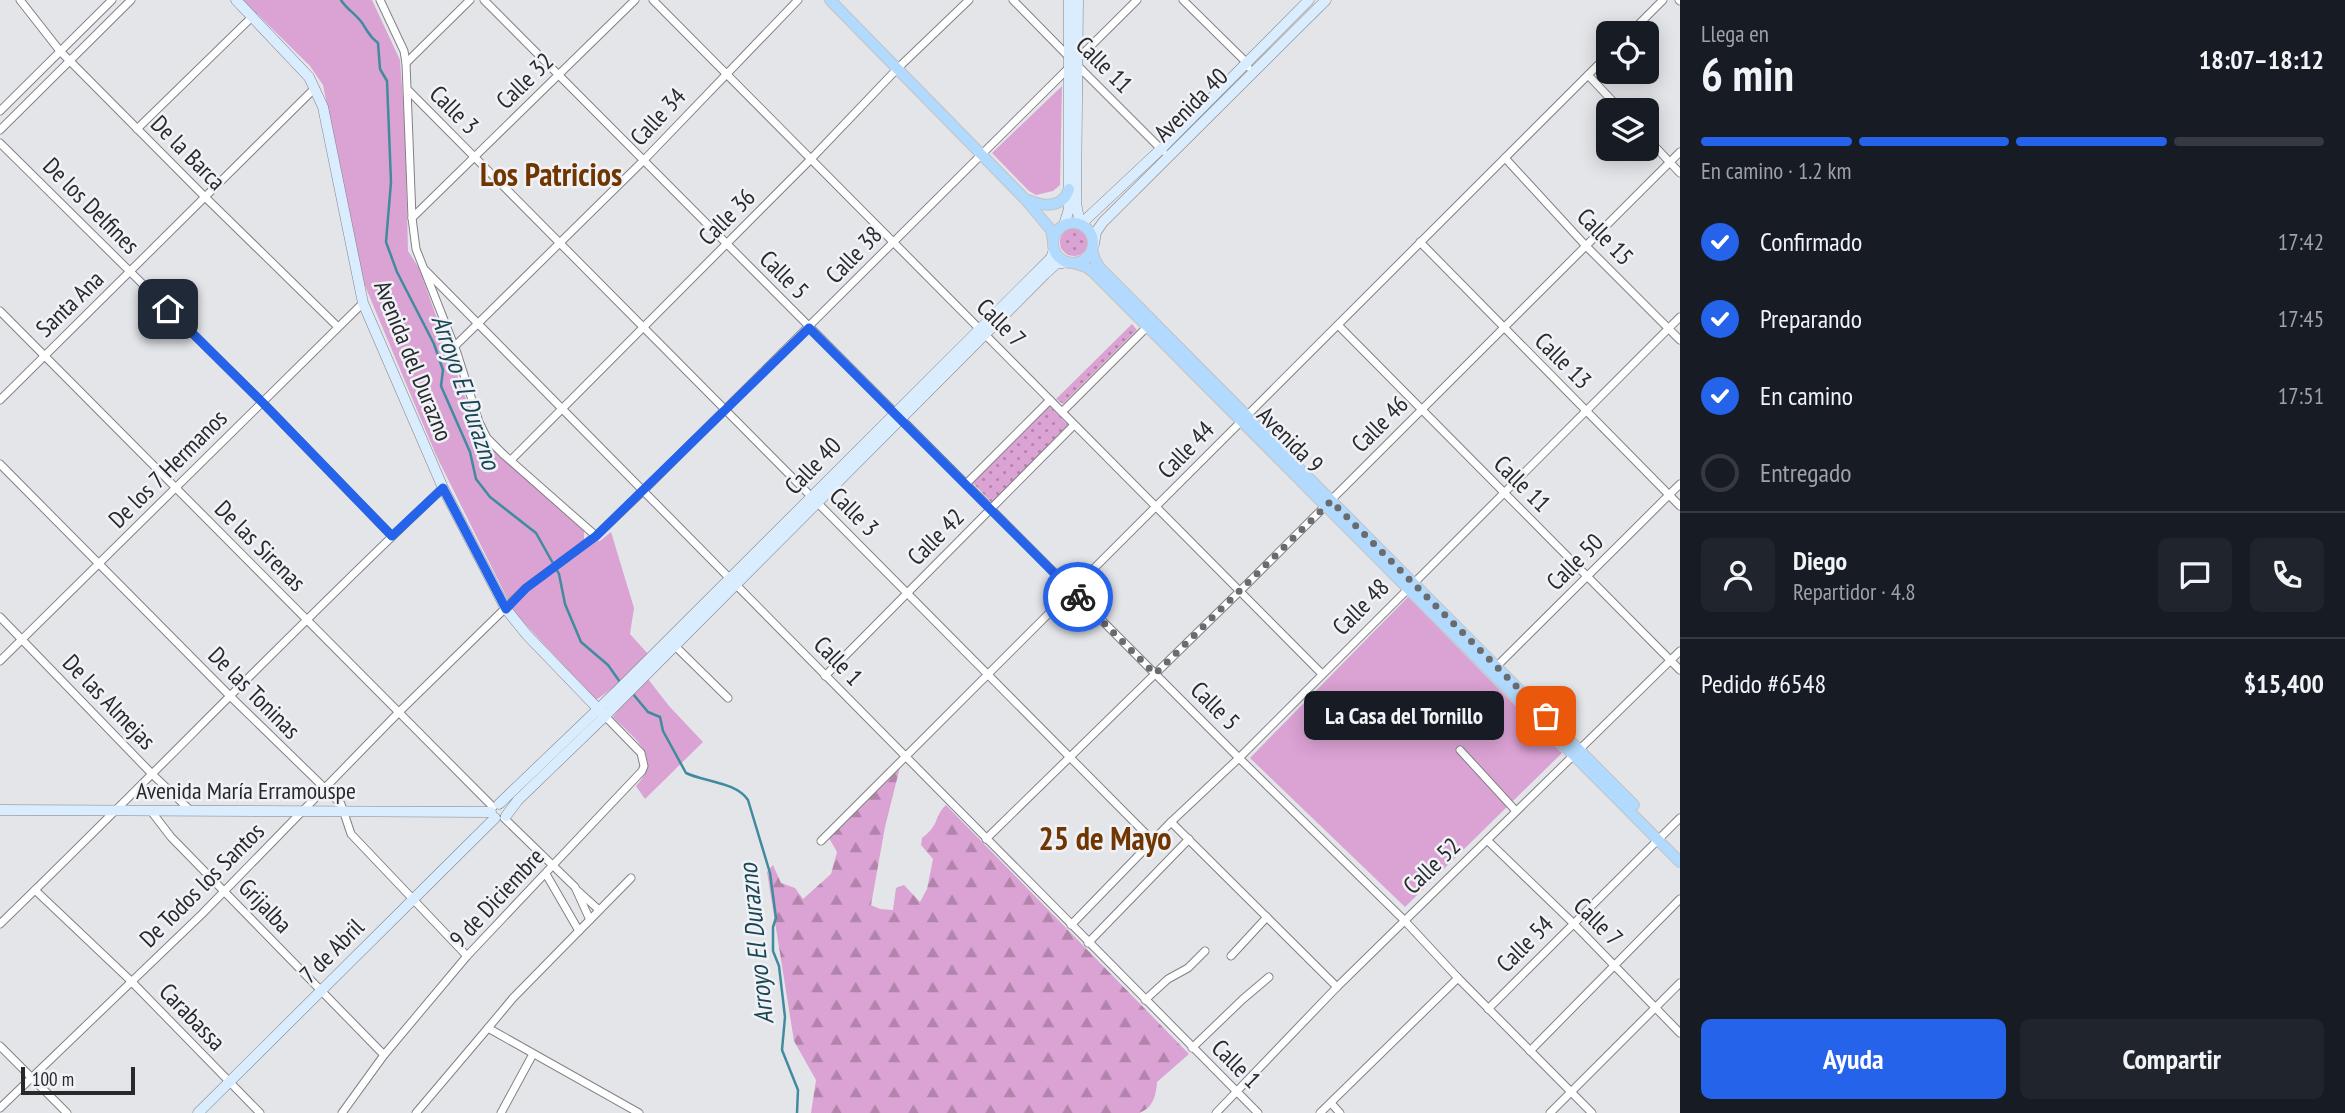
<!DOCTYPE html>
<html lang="es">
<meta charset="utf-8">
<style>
:root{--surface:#171b24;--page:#20242c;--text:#f1f3f6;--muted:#9ea1a6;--line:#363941;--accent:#2563eb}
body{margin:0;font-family:"PT Sans Narrow",sans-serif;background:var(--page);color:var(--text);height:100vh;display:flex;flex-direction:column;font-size:26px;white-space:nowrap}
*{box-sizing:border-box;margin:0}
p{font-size:23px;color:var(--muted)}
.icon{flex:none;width:38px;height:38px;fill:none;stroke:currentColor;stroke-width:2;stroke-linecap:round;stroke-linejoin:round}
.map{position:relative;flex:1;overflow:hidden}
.panel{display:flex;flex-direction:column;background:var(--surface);width:665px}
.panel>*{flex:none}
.tools{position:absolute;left:1596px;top:21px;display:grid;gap:14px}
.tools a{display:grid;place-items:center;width:63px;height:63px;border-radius:10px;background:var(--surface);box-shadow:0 4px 18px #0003;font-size:35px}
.scale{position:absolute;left:21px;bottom:18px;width:114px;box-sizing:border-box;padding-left:7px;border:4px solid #28292a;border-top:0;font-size:19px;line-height:24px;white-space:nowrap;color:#28292a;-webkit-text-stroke:5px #f1f2f7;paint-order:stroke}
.pin{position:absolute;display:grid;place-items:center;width:60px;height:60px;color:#fff;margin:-30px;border-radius:14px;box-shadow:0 4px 10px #0006}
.courier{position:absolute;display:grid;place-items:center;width:70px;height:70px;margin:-35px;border:5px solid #2563eb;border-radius:50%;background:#fff;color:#222;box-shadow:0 2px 9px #0007}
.bubble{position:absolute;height:49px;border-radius:10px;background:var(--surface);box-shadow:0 4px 18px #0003;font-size:23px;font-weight:700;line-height:49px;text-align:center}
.head em{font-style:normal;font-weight:700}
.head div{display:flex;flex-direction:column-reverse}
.head{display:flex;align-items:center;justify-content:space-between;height:119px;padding:0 21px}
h1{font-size:46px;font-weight:700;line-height:52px}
.bar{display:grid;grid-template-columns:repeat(4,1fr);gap:10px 7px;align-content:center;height:84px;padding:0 21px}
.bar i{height:9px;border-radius:5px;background:var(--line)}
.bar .current{background:var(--accent)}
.bar p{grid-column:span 4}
.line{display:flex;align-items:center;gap:18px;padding:0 21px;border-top:2px solid var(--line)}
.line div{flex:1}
.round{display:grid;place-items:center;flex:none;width:74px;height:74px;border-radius:10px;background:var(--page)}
ol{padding:0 21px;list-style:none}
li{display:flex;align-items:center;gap:21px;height:77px}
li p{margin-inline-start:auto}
li .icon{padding:7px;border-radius:50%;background:var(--accent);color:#fff;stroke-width:4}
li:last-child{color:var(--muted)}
li i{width:38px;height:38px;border:4px solid var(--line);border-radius:50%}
.button{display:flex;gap:14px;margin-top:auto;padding:14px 21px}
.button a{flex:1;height:80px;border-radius:10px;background:var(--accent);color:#fff;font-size:28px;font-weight:700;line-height:80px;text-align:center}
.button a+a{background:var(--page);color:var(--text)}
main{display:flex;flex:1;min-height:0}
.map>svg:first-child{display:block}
.grass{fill:url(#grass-dots)}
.forest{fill:url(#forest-firs)}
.green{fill:#dba2d4}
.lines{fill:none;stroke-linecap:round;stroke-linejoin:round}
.stream{stroke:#418b9f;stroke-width:2.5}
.minor-casing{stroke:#818286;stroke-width:9}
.secondary-casing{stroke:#818286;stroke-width:11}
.primary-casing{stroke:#c3c3c3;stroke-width:12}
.minor{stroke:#fff;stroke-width:7}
.secondary{stroke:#d9edfe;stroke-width:10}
.primary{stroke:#b2dafe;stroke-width:10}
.done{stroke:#6a6b6d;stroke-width:7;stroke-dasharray:0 12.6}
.route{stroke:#2563eb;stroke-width:9}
.labels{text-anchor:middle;stroke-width:5;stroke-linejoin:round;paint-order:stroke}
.street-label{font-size:24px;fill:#28292a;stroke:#f1f2f7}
.water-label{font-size:26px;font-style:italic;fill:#184652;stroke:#f1f2f7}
.district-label{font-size:32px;font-weight:bold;fill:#703601;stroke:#f1f2f7}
</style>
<main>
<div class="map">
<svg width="1680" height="1113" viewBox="0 0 1680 1113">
<defs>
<pattern id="grass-dots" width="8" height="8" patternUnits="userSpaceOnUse" patternTransform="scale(1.75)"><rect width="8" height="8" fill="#dba2d4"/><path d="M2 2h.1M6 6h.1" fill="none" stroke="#b284ac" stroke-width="1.8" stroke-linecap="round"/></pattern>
<pattern id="forest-firs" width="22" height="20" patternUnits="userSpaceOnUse" patternTransform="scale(1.75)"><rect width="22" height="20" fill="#dba2d4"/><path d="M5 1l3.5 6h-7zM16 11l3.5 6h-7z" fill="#b284ac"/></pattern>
</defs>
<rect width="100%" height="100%" fill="#e4e5e9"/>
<g class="grass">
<circle cx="1074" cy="242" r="14"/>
<path d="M1132,324L1137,330L1063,404L1056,399Z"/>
<path d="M1049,405L1068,425L992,503L972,482Z"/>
</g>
<path class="forest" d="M900,767L885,827L871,905L880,909L893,910L896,888L904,885L920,902L927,889L933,859L921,845L922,838C940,825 934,816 946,805L1189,1054L1157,1082C1156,1096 1153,1108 1139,1113H811L816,1080L794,1041L767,872L773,865L781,883L795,888L803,899L831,874L837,852L829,838Z"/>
<g class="green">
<path d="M243,0H372L400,60L405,127L408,251L419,268L479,436L584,530V540L588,545L593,541H600L611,532L634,608L630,634L648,654L617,685L596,700L514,612L436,455L363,281L323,85L310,66Z"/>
<path d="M1062,86L1060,185L1053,191L1036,195L1029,191L992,153Z"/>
<path d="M1408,597L1562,753L1405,907L1250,758Z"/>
<path d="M648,679L669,706L703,742L645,799L636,786C664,756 634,739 613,717L629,696Z"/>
</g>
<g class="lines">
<g class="stream">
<path d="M341,0C347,10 359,16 364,26C370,35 369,36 378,43L380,69L387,81L391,182L386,242L397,272L434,344L443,370L441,386L470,452L476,479L490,497L536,533L559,574L565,604L581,642L608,665L620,682"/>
<path d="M633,694L648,712L660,717L663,731L686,773C705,782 736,782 748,800L770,873L776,918L773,927V951L779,966L785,1017L782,1050L798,1090L797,1113"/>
</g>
<defs>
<g id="minor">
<path d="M20,0L60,51L205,197L337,326"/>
<path d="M380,0L404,51L406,63L412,218L416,249L457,353L479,422L487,438L503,454L596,536"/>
<path d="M484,0L1239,758L1404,920L1458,978L1592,1113"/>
<path d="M653,0L1322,674"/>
<path d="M1013,0L1069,57"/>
<path d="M1183,0L1247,63L1248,67"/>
<path d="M1679,0L1680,1"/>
<path d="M1630,33L1663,0"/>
<path d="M406,63L470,0"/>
<path d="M1077,65L1163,151"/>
<path d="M1588,75L1621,110"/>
<path d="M409,91L1153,841"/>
<path d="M0,111L112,0"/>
<path d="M137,129L253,16"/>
<path d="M0,130L131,0"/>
<path d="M1647,138L1680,173"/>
<path d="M0,143L263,403L392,536"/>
<path d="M1505,158L1586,246L1680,340"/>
<path d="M412,218L635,0"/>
<path d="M1420,242L1680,506"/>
<path d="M425,270L1258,1113"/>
<path d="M0,311L493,807"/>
<path d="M1338,325L1680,670"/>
<path d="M454,347L643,161L798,0"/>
<path d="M0,400L315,88"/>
<path d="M1062,412L1147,327"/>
<path d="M511,460L811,159L897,69L969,0"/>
<path d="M0,464L231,697L341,804L351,834L467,956"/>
<path d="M966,484L1050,400"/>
<path d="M0,617L153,775L191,811"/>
<path d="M671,642L728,698"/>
<path d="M0,661L363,303"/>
<path d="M1494,669L1680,484"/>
<path d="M825,676L1074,425"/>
<path d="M1460,750L1516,811"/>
<path d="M151,811L171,837L384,1055"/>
<path d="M504,818L575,887L590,920"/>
<path d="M1171,822L1337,987"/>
<path d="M986,839L1240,591L1680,152"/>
<path d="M1487,840L1573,923L1680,1033"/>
<path d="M821,841L1608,55"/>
<path d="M546,874L579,931"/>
<path d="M631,878L513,998L488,1028L639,1113"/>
<path d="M35,890L131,981L260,1113"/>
<path d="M578,891L599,910"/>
<path d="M0,924C149,780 292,630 443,488"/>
<path d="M1071,925L1171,822L1239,758L1680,317"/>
<path d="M1088,943L1189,839"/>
<path d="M1231,956L1267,917"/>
<path d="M1145,1000L1168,979L1188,968L1205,951"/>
<path d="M1488,1009L1680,818"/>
<path d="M0,1046L67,1113"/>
<path d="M1192,1048L1243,999L1269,977"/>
<path d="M1530,1051L1680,899"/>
<path d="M1331,1103L1340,1113"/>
<path d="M0,1108L202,914L399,712L526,588L596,536L643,491L1137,0"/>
<path d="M342,1113L384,1055L467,956L642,771L644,766L641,753L605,716"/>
<path d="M416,1113L488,1028"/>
<path d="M501,1113L533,1054"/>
<path d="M1216,1113L1337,987L1680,651"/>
<path d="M1320,1113L1458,978"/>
<path d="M1550,1113L1680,983"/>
</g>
<g id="secondary">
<path d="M236,0L309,77L323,107L363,303L443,488L506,609L527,635L605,716"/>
<path d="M1078,0L1076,203L1080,224"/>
<path d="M1081,224L1161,149L1309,0"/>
<path d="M1064,225L1069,209V0"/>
<path d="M1094,244L1096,232L1103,222L1326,0"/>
<path d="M499,804L617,691L1051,258L1054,250"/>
<path d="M0,810L491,812"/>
<path d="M506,816L518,800L605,716L1045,274L1056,264L1067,262"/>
<path d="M198,1113L495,818"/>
</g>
<g id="primary">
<path d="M830,0L1025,199L1051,230L1053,240"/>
<path d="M1028,200C1044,207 1063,208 1069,189"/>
<circle cx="1073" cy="243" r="20"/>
<path d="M1092,250L1095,260L1100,268L1634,805"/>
<path d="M1073,263L1086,267L1093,272L1680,862"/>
</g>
</defs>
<use href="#minor" class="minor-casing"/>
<use href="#secondary" class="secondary-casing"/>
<use href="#primary" class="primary-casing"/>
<use href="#minor" class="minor"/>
<use href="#secondary" class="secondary"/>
<use href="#primary" class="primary"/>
</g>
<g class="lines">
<path class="done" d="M1078,597L1155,674L1331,501L1546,716"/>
<path class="route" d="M168,309L263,403L392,536L443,488L506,609L526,588L596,536L809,328L1078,597"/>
</g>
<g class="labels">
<g class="street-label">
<text transform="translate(1104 65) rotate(45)" y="8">Calle 11</text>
<text transform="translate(525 81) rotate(-44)" y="8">Calle 32</text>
<text transform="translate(1191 105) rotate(-45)" y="8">Avenida 40</text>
<text transform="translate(454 110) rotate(45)" y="8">Calle 3</text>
<text transform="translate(658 117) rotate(-47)" y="8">Calle 34</text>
<text transform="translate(188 153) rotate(45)" y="8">De la Barca</text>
<text transform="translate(91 206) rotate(45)" y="8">De los Delfines</text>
<text transform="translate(727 217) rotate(-45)" y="8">Calle 36</text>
<text transform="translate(1605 237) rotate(46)" y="8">Calle 15</text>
<text transform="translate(854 255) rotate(-46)" y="8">Calle 38</text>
<text transform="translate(784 275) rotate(45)" y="8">Calle 5</text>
<text transform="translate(70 304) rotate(-44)" y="8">Santa Ana</text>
<text transform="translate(1001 323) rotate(45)" y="8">Calle 7</text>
<text transform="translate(413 361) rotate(68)" y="8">Avenida del Durazno</text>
<text transform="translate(1563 361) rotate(45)" y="8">Calle 13</text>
<text transform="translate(1380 424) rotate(-45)" y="8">Calle 46</text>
<text transform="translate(1290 440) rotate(45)" y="8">Avenida 9</text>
<text transform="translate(1186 450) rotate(-46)" y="8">Calle 44</text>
<text transform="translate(813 466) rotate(-46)" y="8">Calle 40</text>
<text transform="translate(168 469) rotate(-45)" y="8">De los 7 Hermanos</text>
<text transform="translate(1522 484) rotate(45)" y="8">Calle 11</text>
<text transform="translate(854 512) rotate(45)" y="8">Calle 3</text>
<text transform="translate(936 537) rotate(-45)" y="8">Calle 42</text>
<text transform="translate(260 546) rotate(45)" y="8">De las Sirenas</text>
<text transform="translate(1575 562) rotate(-45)" y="8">Calle 50</text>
<text transform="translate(1361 607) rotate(-45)" y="8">Calle 48</text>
<text transform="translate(838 661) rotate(46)" y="8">Calle 1</text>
<text transform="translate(254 693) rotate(45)" y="8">De las Toninas</text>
<text transform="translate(109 702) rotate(46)" y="8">De las Almejas</text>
<text transform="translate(1215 706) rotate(45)" y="8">Calle 5</text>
<text x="246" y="799">Avenida María Erramouspe</text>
<text transform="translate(1432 866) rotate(-44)" y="8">Calle 52</text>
<text transform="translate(202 885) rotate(-45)" y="8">De Todos los Santos</text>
<text transform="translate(497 898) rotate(-47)" y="8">9 de Diciembre</text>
<text transform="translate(265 906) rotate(46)" y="8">Grijalba</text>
<text transform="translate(1598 922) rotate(45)" y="8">Calle 7</text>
<text transform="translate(1525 944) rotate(-45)" y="8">Calle 54</text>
<text transform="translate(332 951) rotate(-45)" y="8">7 de Abril</text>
<text transform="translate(192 1017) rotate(46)" y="8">Carabassa</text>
<text transform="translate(1236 1064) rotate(45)" y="8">Calle 1</text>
</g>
<g class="water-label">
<text transform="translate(466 392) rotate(71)" y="9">Arroyo El Durazno</text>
<text transform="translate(756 944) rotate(-96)" y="9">Arroyo El Durazno</text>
</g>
<g class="district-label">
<text x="551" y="186">Los Patricios</text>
<text x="1105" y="850">25 de Mayo</text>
</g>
</g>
</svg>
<div class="tools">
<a><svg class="icon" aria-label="locate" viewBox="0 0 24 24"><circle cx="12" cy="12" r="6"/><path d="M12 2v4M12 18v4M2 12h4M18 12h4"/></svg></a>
<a><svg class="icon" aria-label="layers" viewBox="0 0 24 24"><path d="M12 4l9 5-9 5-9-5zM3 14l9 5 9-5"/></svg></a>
</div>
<div class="scale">100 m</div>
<div class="pin" style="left:1546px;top:716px;background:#ea580c"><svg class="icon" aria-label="bag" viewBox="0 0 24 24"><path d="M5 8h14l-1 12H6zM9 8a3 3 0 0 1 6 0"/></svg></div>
<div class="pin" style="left:168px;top:309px;background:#1f2937"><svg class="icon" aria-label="home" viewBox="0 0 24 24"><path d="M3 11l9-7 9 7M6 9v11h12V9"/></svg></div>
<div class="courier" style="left:1078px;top:597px"><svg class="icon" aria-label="bike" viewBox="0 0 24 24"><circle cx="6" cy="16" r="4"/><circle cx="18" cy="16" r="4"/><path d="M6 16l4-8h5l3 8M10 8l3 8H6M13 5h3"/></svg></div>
<div class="bubble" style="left:1304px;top:691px;width:200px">La Casa del Tornillo</div>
</div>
<section class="panel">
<div class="head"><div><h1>6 min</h1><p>Llega en</p></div><em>18:07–18:12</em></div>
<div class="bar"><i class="current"></i><i class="current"></i><i class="current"></i><i></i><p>En camino · 1.2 km</p></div>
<ol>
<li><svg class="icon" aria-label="check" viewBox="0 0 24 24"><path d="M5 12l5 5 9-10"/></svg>Confirmado<p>17:42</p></li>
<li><svg class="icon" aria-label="check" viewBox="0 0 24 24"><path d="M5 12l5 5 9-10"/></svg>Preparando<p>17:45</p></li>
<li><svg class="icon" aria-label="check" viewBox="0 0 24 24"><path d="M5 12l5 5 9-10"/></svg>En camino<p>17:51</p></li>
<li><i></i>Entregado</li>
</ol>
<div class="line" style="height:126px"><a class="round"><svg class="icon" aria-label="person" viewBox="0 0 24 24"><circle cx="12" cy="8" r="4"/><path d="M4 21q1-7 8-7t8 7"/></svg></a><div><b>Diego</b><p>Repartidor · 4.8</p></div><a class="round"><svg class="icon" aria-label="chat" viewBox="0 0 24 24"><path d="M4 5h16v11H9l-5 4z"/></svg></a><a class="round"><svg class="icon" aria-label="phone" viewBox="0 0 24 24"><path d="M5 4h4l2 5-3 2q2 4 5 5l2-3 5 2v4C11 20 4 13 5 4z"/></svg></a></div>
<div class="line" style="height:91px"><div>Pedido #6548</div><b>$15,400</b></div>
<div class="button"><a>Ayuda</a><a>Compartir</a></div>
</section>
</main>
